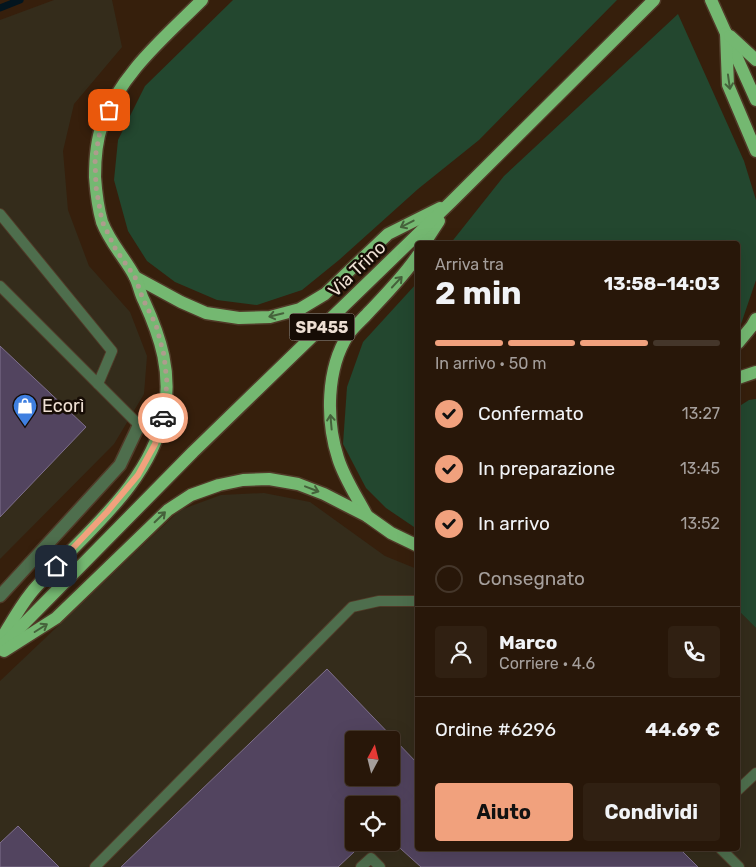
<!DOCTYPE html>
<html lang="it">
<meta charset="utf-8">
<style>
:root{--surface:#281709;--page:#302012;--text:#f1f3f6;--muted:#a59f9c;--line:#44362a;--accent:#f1a17d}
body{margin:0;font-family:Rubik,sans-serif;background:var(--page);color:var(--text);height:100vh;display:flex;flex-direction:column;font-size:19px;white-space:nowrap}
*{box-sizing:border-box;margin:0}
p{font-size:16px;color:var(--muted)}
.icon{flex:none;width:28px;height:28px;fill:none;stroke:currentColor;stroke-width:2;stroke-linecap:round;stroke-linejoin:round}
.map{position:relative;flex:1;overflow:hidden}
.panel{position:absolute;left:415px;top:241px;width:325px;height:610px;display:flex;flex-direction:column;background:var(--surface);border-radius:5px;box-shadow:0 5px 20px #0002,0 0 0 1px var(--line)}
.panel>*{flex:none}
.needle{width:32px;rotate:7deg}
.controls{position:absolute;left:345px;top:731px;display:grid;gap:10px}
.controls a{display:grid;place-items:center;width:55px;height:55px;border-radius:5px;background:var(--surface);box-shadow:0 5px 20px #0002,0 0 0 1px var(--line);font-size:25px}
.pin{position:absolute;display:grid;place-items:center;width:42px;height:42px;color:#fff;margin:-21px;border-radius:10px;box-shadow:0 2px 8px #0006}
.courier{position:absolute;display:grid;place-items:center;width:50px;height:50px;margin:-25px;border:4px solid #f1a17d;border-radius:50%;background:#fff;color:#222;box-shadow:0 1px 6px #0007}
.headline em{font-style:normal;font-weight:700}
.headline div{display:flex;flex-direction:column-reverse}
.headline{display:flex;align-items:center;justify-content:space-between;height:85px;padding:0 20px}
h1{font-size:32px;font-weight:700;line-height:38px}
.bar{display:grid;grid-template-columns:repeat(4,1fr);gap:8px 5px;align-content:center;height:60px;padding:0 20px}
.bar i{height:6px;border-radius:4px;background:var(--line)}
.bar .on{background:var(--accent)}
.bar p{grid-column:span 4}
.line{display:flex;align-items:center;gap:12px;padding:0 20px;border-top:1px solid var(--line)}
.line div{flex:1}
.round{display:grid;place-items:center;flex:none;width:52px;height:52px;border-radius:5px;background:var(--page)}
ol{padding:0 20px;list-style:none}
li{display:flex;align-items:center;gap:15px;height:55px}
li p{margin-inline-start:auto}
li .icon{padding:5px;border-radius:50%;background:var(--accent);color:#111;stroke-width:4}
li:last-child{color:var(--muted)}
li i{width:28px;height:28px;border:2px solid var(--line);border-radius:50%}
.primary-button{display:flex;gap:10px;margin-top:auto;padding:10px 20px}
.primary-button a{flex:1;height:58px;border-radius:5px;background:var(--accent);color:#111;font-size:20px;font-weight:700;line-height:58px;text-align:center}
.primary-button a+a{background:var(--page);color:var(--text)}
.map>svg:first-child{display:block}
.industrial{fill:#342c1b;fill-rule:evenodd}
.green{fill:#23472f}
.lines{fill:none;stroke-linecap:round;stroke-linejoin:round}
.stream{stroke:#03151f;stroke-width:7}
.building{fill:#52445f;stroke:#7f708d;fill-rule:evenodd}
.service-casing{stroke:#503a28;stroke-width:12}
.minor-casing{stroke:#503a28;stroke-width:15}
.primary-casing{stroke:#503a28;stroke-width:15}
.service{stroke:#4e6e4d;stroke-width:10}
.minor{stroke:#4e6e4d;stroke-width:12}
.primary{stroke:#74b871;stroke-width:12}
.oneway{stroke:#45623b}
.done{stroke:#ae9c8d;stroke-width:5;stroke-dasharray:0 9}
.route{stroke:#f1a17d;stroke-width:6}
.labels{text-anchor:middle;stroke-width:5;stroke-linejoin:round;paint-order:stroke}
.shield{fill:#160c05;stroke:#ada095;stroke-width:1}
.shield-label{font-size:16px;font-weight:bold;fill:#eedfd3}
.street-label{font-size:18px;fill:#eedfd3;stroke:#160c05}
.poi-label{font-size:18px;fill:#eedfd3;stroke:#160c05;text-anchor:start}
</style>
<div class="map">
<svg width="756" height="867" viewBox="0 0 756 867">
<rect width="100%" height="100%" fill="#361f0c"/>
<g class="industrial">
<path d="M54,0H112L122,47L74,104L63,151L68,210L89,266L130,312L147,356L144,394L114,444L0,559V20Z"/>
<path d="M264,493L310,502L385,556L417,569L418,849H738V610L756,628V867H0V681L180,510L221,495ZM354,740H391V778H354ZM354,805H391V842H354Z"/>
</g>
<g class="green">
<path d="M233,0H617L479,140L418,189L339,260L302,290L257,305L217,300L175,282L147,261L128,231L114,180L118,140L145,86Z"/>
<path d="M678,14L744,161L756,200V280L740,327L738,330V244H450L504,176Z"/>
<path d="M417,283V529L386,508L366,488L343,444L347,387L363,342Z"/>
<path d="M756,399V628L738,610V407L749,400Z"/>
</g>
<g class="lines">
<path class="stream" d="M0,8L20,0"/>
</g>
<g class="building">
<path d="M0,346L86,427L0,517Z"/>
<path d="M327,669L418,764V849H680L698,867H421L391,840V805H354V852L338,867H121ZM354,740H391V778H354Z"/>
<path d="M18,826L59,867H0V843Z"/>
</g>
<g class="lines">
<defs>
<g id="service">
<path d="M0,214L112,351L98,384"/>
<path d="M0,286L139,425"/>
<path d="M738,790L756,773"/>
<path d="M721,849L739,867"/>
<path d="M95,867L352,607L379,601H418"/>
<path d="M361,867L371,858L380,867"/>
</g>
<path id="minor" d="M0,596L120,465L139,425"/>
<g id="primary">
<path d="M711,0L756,100"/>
<path d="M726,33L728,85L756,151"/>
<path d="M730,36L756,60"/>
<path d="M424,244L439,221"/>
<path d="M135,277L181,302L206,313L239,318L270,317L300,309L325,294L388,234L440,208"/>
<path d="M738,343L752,326L756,319"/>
<path d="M738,378L756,372"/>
<path d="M367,516C357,497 344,478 338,458C326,421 326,369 348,335C353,327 362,320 368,313C386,294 404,276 418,255"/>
<path d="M0,641C10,625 19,608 31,593C38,584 46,577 54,568C96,524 151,478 164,414C172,373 161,338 144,301C140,294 139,285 135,277C125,258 110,243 102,222C98,208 96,191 95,177C95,160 96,142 102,125C120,74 165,37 202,0"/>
<path d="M0,648L193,452L451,202L654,0"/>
<path d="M4,651L56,618L168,510L191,495L219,485L243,480L269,479L298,484L324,494L367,516L391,533L418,546"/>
</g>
</defs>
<use href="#service" class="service-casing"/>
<use href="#minor" class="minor-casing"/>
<use href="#primary" class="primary-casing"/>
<use href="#service" class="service"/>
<use href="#minor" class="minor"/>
<use href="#primary" class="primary"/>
</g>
<defs><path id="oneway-shaft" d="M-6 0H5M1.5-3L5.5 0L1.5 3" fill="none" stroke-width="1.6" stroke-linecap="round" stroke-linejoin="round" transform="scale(1.25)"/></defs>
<g class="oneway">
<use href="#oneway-shaft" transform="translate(729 82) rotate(82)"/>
<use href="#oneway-shaft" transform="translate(407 224) rotate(153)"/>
<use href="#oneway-shaft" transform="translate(397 282) rotate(-47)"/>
<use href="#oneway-shaft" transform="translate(276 315) rotate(166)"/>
<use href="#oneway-shaft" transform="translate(331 422) rotate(-95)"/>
<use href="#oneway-shaft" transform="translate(312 489) rotate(21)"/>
<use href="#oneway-shaft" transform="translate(160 517) rotate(-44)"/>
<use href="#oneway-shaft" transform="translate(41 628) rotate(-32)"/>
</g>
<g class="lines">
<path class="done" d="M109,110L101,126L95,158L96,187L102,221L116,250L135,277L143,299L156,325L164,355L167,383L163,418"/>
<path class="route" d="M56,566L107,512L138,475L155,444L163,418"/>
</g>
<defs>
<symbol id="shop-pin" viewBox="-11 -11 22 30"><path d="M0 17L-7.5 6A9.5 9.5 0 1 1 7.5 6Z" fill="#3f7fe0" stroke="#160c05"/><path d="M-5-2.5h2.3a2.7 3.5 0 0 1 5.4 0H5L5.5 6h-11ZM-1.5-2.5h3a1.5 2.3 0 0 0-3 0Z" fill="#fff"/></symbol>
</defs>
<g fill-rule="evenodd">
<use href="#shop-pin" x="11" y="392" width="28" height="38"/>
</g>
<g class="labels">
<rect class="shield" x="289.5" y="313.5" width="65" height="27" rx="4"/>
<g class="shield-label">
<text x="322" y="333">SP455</text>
</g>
<g class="street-label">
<text transform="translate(357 269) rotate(-44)" y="6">Via Trino</text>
</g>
<g class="poi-label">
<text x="42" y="412">Ecorì</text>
</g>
</g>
</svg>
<div class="controls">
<a><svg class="needle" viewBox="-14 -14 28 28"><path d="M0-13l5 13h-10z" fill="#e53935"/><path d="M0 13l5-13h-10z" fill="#a59f9c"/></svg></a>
<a><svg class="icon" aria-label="locate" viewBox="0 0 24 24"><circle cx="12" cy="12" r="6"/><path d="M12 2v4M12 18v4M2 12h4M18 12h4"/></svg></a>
</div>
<div class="pin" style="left:109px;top:110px;background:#ea580c"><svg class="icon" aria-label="bag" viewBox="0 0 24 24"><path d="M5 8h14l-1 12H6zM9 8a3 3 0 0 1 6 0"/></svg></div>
<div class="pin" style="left:56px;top:566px;background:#1f2937"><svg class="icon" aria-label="home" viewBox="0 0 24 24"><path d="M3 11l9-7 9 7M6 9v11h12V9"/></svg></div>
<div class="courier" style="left:163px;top:418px"><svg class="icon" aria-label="car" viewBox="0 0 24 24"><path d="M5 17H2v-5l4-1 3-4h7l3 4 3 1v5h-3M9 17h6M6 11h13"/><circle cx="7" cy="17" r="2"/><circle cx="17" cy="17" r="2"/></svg></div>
<section class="panel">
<div class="headline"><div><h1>2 min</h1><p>Arriva tra</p></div><em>13:58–14:03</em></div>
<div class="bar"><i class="on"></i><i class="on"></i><i class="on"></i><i></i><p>In arrivo · 50 m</p></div>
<ol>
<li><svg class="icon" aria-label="check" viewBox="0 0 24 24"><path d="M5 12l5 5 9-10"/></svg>Confermato<p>13:27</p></li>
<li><svg class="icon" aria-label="check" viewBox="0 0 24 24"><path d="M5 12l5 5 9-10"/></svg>In preparazione<p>13:45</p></li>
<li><svg class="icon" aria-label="check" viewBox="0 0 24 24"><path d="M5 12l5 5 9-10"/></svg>In arrivo<p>13:52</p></li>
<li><i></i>Consegnato</li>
</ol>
<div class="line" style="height:90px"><a class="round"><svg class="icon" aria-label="person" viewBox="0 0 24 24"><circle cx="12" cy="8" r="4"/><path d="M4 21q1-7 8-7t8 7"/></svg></a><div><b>Marco</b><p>Corriere · 4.6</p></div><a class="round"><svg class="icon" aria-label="phone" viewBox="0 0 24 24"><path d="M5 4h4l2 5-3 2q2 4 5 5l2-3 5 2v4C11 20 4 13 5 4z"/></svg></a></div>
<div class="line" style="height:65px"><div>Ordine #6296</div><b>44.69 €</b></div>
<div class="primary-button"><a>Aiuto</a><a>Condividi</a></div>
</section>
</div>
